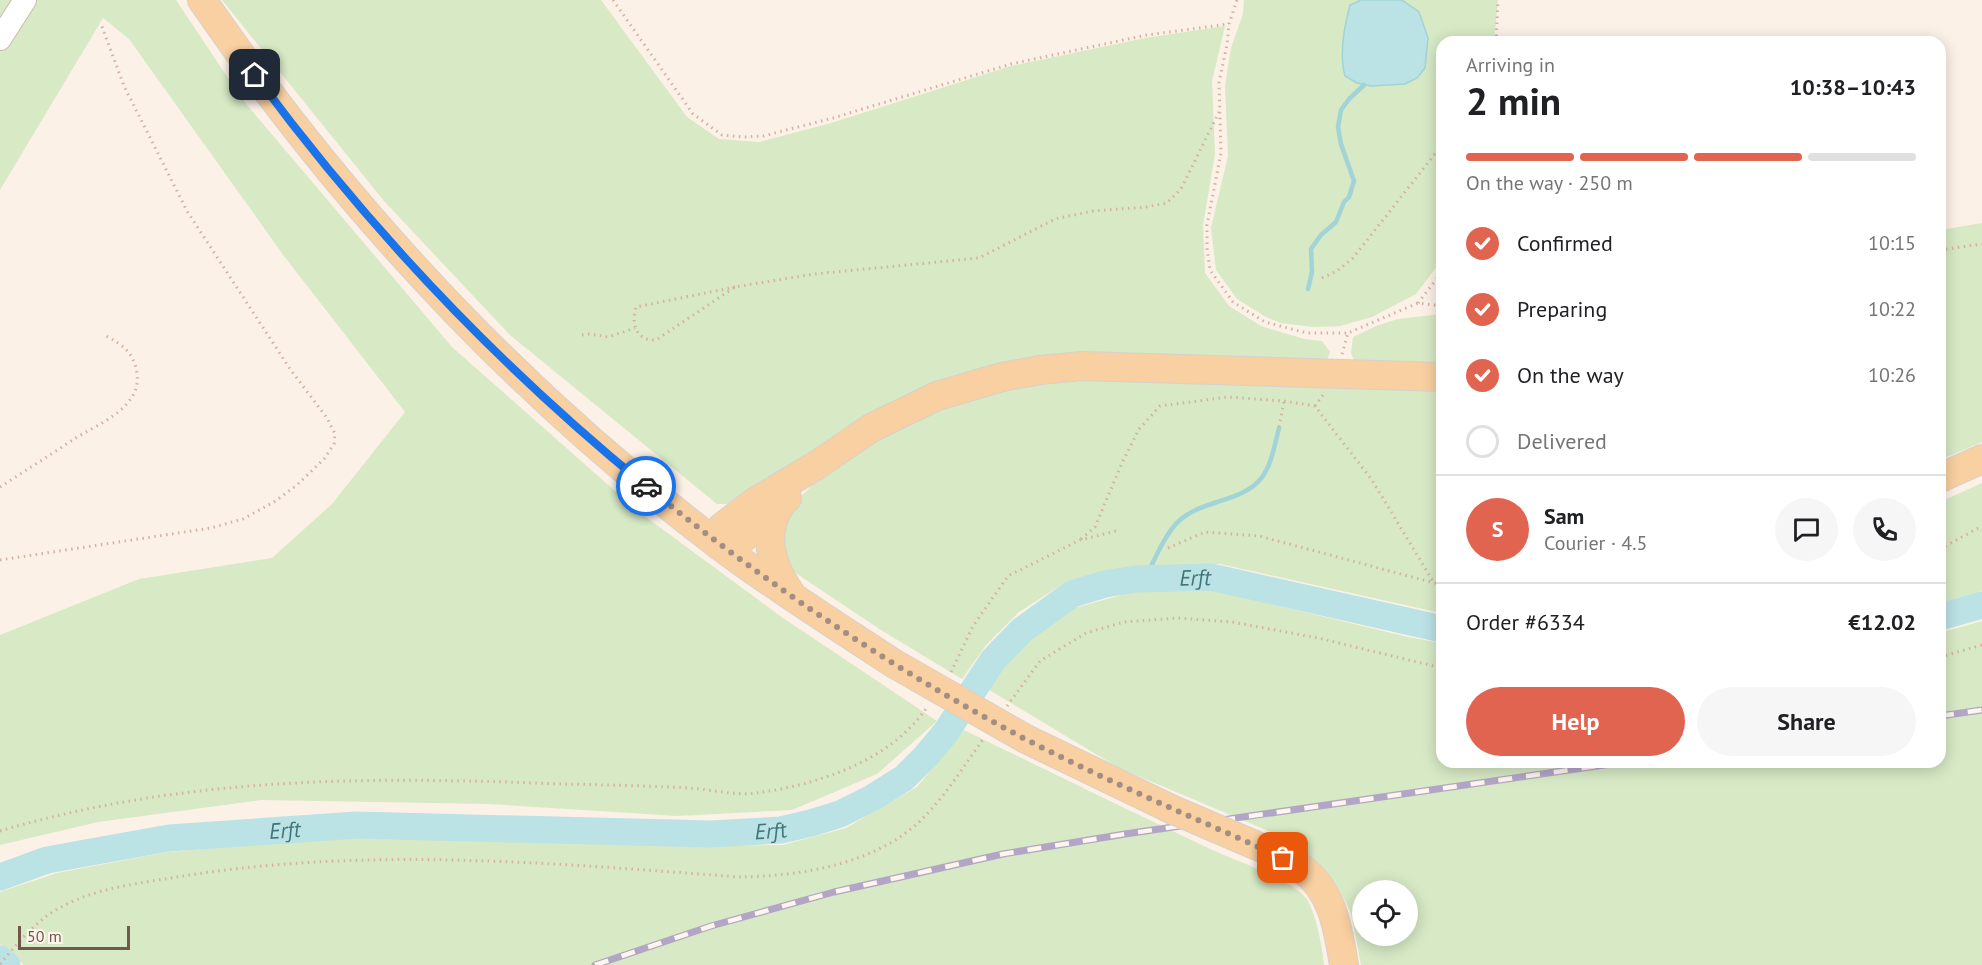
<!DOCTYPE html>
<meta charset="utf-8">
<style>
:root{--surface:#fff;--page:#f6f6f6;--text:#202124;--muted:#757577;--line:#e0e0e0;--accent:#e16450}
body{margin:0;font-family:"PT Sans",sans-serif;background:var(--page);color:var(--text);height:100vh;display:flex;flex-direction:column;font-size:22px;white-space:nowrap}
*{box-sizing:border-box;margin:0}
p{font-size:20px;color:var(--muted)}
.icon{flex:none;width:33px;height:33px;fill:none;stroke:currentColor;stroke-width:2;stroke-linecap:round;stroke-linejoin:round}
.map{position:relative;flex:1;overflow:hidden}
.drawer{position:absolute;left:1436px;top:36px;width:510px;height:732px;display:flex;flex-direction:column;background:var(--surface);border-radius:18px;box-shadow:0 3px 15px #0003}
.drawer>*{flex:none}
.fabs{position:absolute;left:1352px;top:880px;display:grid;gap:12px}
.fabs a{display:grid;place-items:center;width:66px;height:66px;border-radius:50%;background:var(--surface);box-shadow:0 3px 15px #0003;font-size:30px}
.scale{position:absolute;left:18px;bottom:15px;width:112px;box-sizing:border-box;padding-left:6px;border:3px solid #74574c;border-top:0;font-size:16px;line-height:21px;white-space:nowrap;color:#74574c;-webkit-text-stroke:4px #fef6ed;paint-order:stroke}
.pin{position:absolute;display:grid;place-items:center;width:51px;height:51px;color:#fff;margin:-26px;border-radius:12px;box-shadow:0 3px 9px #0006}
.courier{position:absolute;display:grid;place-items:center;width:60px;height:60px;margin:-30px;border:4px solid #1a73e8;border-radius:50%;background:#fff;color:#222;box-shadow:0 2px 8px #0007}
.headline em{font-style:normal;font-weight:800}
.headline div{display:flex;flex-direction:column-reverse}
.headline{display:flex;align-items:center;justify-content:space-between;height:102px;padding:0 30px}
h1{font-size:39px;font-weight:800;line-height:45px}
.bar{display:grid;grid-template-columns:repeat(4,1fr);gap:9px 6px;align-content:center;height:72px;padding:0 30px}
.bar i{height:8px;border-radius:4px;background:var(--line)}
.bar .selected{background:var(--accent)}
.bar p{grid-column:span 4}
.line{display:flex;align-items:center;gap:15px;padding:0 30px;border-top:2px solid var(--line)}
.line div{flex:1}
.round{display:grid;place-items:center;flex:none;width:63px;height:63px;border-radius:32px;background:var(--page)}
ol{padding:0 30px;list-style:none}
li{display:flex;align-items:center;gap:18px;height:66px}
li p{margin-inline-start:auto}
li .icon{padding:6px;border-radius:50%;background:var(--accent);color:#fff;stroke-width:4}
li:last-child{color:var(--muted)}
li i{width:33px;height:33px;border:3px solid var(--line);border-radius:50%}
.button{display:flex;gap:12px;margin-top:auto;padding:12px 30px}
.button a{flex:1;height:69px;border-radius:36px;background:var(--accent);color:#fff;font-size:24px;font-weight:800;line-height:69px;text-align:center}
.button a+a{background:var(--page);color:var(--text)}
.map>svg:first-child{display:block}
.green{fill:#d7e9c5;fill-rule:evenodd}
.water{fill:#bbe2e5;stroke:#a2d3d6;stroke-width:1.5}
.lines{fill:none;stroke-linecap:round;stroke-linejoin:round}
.stream{stroke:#a2d3d6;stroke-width:4.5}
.river{stroke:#bbe2e5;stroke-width:27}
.minor-casing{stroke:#cfbbb0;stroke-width:24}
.major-casing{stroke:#d8d0cd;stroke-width:30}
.path{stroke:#d5b1a2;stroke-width:3;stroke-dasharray:1.5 4.5;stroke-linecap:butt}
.minor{stroke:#fff;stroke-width:22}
.major{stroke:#f8d0a1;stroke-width:28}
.rail-casing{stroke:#b3a5c5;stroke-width:7}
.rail{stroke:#fef6ed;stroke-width:4.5;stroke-dasharray:14;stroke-linecap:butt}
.major-bridge-casing{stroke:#d8d0cd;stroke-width:30;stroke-linecap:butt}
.major-bridge{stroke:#f8d0a1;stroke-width:28}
.done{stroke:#a48d82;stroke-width:6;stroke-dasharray:0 10.8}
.route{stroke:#1a73e8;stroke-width:8}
.labels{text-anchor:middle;stroke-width:4.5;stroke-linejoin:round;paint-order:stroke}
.water-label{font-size:22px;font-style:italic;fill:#407579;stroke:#fef6ed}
</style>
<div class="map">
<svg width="1982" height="965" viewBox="0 0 1982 965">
<rect width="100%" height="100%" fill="#fcf1e6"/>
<g class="green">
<path d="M0,0H176L242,99L452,347L639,512L783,618L937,721L877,774L792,810L677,816L489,804L261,800L98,822L0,845V635L139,579L272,558L332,504L405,412L284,256L129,39L103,18L0,190Z"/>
<path d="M222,0H601L687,117L719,139L759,142L831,123L1011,66L1145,38L1225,26L1212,81L1215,154L1203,225L1205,273L1229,306L1261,326L1304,339L1322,341L1330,352L1326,362L1037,358L735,504H717L510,335L384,201Z"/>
<path d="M1244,0H1361L1350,5L1346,20L1342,65L1357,83L1371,86L1428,38L1419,13L1402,0H1498L1494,42H1442L1441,261L1416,294L1372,317L1340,326L1313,327L1281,323L1266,317L1237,299L1216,270L1211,228L1228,156L1225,86L1231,48L1243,14Z"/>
<path d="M1982,223V442L1940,460V230Z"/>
<path d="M1441,314V367L1355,363L1351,353L1353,337L1376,326L1398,319Z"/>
<path d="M1082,375L1441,385V613L1220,564L1144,566L1066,582L1019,612L986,645L962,679L881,630L785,566L784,514L823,474L879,435L939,406L1003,386Z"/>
<path d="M1982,483V591L1940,603V502Z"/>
<path d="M1213,590L1408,637L1441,643L1442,762H1940V633L1982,621V965H1361L1351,913L1336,884L1307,854L1271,832L1119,768L986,688L1024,644L1071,609L1136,591ZM1362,891H1407V936H1362Z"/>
<path d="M964,730C1046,770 1128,810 1210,849C1236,861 1285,877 1304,896C1315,906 1323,950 1324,965H24L0,944V892L57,873L168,852L355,836L710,846L783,845L846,828L917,787Z"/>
</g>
<path class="water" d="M1361,0H1402L1419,12L1428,38L1425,68L1417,78L1405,84L1371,86L1357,83L1345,76C1339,54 1344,27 1350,5Z"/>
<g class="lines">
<g class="stream">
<path d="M1308,289L1312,272L1311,249L1321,235L1336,222L1344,202L1349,197L1354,181L1341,144L1338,127L1341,110L1349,99L1364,85"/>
<path d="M1145,579C1154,561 1165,533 1180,520C1190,511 1205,506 1217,502C1266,488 1268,474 1279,428"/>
</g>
<g class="river">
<path d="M1940,617L1982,605"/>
<path id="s1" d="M0,877L47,860L169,838L357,825L711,834L781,830L811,823L840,814L872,798L904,778L926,756L946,732L993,660L1022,630L1072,594L1105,584L1136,579L1211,577L1442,629"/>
<path d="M0,959L7,965"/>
</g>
<defs>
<path id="minor" d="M0,39L25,0"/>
<g id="major">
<path d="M202,0C345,208 519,394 720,546C776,588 835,625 893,663"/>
<path d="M1940,478L1982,459"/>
<path d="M780,506C761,535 772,567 791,594"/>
<path d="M719,545L722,527L755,502L817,465L871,428L937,396L1002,377L1040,370L1082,366L1442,377"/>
<path d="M719,545L740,541L787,498"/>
<path d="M1026,739L1171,809"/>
<path d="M1255,845C1270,852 1287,858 1301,868C1333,891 1338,929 1344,965"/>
</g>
</defs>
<use href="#minor" class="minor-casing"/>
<use href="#major" class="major-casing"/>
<g class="path">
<path d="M613,0L693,114L722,135L743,137L763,136L833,118L1011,64L1147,35L1229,24"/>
<path d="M1237,0L1229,24L1227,45L1219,82L1221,153L1207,225V248L1210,270L1233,302L1265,322L1307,333H1348"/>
<path d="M1496,42L1498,0"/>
<path d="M1940,250L1982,244"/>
<path d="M1322,278L1337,271L1353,258L1442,145"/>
<path d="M735,287L636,307C631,324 636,341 656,340L735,287L814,274L979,258L1055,219L1093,211L1146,207L1167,203L1181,189L1219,112"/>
<path d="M1418,303L1442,272"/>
<path d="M582,335L590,334L608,337L635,328"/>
<path d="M1342,354L1348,333L1418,303L1442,306"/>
<path d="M1315,406L1323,395"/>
<path d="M1279,427L1284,401"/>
<path d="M0,487C25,471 50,455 74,439C98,424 142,408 137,373C134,353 123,345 106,336"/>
<path d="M1081,539L1095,527L1122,463L1139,429L1160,406L1228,397L1284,401L1315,406L1372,480L1434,583"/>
<path d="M1168,548L1205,532L1259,536L1442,585"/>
<path d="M1940,549L1982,526"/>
<path d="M0,560L211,528L243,519L274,502L297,485L324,459L334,444L335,434L327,418L290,369L187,211L124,86L101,24"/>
<path d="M1940,657L1982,645"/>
<path d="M951,672L973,626L1008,576L1080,540L1120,530"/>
<path d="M1007,706L1040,661L1086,633L1124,622L1177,618L1232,622L1318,638L1442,668"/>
<path d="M0,831C175,779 354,776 534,783C586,785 637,785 688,788C710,789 734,796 756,793C817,785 891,761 927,707"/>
<path d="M0,964C19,942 37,919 63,906C97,888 140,883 177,877C364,846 552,863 739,877C802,876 880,864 926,815C948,792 966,763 984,738"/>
</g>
<use href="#minor" class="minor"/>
<use href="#major" class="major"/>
<defs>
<g id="rail">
<path d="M1940,716L1982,710"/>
<path d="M595,965L711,926L834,892L1003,854L1125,834L1625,762"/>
</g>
</defs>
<use href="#rail" class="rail-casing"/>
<use href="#rail" class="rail"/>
<defs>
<g id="major-bridge">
<path d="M893,663L1026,739"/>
<path d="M1171,809L1255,845"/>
</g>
</defs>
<use href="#major-bridge" class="major-bridge-casing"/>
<use href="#major-bridge" class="major-bridge"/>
</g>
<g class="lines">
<path class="done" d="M646,486C765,583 892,669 1027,740C1111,783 1197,819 1283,858"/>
<path class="route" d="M255,75C368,228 499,366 646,486"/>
</g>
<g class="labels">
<g class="water-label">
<text dy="8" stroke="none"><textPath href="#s1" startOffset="1298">Erft</textPath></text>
<text dy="8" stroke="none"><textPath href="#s1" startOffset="776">Erft</textPath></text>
<text dy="8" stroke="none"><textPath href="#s1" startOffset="290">Erft</textPath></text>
</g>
</g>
</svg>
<div class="fabs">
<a><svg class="icon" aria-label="locate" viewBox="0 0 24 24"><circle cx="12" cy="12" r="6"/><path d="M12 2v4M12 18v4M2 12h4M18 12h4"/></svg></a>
</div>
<div class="scale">50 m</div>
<div class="pin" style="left:1283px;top:858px;background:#ea580c"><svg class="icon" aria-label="bag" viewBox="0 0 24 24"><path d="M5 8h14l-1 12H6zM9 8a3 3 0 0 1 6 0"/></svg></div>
<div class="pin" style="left:255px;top:75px;background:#1f2937"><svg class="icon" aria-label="home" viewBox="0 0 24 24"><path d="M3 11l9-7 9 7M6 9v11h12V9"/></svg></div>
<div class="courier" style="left:646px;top:486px"><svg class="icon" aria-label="car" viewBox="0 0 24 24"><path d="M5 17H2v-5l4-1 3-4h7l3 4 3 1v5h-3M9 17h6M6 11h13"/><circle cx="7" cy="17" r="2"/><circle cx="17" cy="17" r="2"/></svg></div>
<section class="drawer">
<div class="headline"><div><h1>2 min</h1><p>Arriving in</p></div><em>10:38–10:43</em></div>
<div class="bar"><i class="selected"></i><i class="selected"></i><i class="selected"></i><i></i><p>On the way · 250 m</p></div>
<ol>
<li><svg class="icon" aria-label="check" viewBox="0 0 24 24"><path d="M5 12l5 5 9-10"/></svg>Confirmed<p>10:15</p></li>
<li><svg class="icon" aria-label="check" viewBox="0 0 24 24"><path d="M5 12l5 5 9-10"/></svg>Preparing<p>10:22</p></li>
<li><svg class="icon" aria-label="check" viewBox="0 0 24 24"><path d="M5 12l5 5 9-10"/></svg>On the way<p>10:26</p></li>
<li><i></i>Delivered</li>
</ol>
<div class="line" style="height:108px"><b class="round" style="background:var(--accent);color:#fff">S</b><div><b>Sam</b><p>Courier · 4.5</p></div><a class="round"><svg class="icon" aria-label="chat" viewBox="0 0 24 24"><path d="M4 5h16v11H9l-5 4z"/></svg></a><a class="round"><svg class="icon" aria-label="phone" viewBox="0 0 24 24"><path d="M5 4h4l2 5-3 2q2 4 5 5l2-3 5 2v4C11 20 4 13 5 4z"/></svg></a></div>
<div class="line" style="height:78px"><div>Order #6334</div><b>€12.02</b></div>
<div class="button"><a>Help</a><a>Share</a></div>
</section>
</div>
